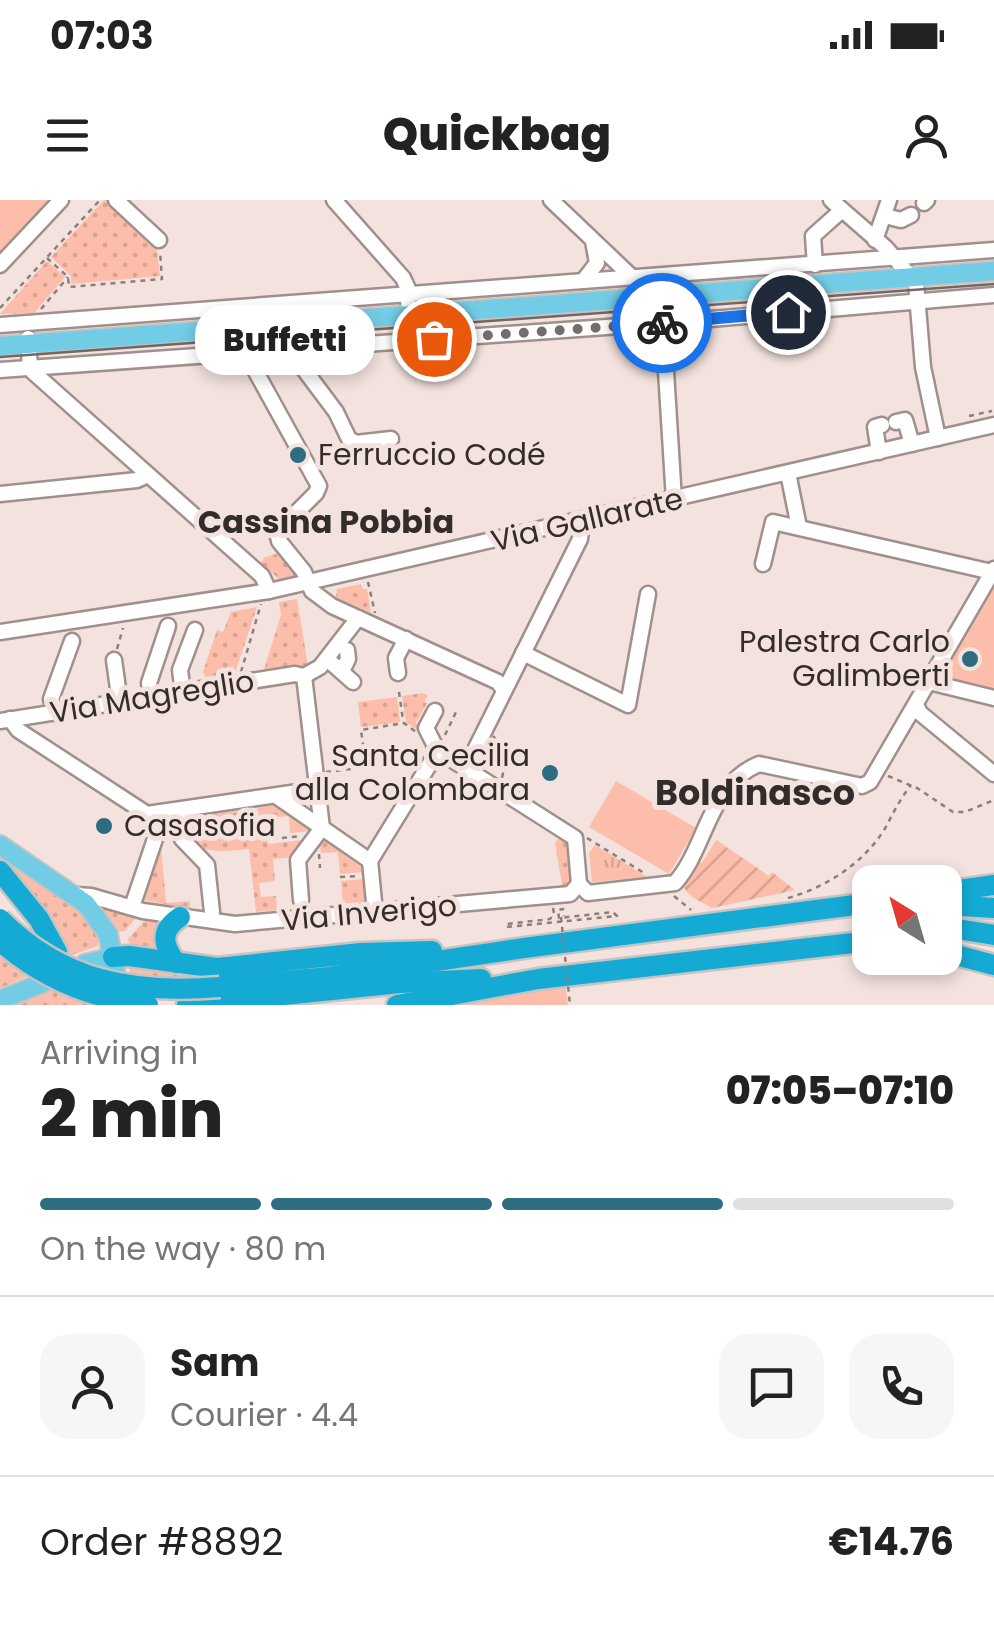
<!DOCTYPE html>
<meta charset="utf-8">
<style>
:root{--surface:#fff;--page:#f6f6f6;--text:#222;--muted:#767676;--line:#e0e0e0;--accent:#2e6c82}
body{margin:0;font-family:Poppins,sans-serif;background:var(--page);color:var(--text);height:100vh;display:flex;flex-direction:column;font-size:38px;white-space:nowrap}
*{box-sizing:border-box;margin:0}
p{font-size:32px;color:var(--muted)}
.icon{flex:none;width:55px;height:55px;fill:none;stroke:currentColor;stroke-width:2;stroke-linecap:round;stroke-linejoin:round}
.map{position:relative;height:805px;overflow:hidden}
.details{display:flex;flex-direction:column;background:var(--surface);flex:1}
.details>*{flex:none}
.needle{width:65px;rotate:323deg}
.buttons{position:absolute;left:852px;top:665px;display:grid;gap:20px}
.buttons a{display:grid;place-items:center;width:110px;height:110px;border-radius:20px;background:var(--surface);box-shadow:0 5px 15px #0003;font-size:50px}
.pin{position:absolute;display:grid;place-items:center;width:85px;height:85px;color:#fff;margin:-42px;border:5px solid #fff;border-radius:50%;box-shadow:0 2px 10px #0007}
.courier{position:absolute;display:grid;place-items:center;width:100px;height:100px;margin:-50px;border:8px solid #1a73e8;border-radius:50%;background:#fff;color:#222;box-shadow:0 2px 12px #0007}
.bubble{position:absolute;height:70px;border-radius:30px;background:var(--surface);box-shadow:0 5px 15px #0003;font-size:32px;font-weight:800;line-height:70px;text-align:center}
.summary em{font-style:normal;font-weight:800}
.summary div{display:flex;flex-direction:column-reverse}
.summary{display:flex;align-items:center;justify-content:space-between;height:170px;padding:0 40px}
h1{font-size:65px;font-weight:800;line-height:75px}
.bar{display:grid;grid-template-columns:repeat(4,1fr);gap:15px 10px;align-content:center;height:120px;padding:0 40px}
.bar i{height:12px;border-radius:8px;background:var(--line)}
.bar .selected{background:var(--accent)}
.bar p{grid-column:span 4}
.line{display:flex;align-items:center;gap:25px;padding:0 40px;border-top:2px solid var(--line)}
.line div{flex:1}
.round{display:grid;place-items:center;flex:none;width:105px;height:105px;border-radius:30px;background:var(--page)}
.status{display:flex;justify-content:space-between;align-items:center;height:70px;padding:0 50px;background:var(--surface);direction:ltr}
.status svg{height:28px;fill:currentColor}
header{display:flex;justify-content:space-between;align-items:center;height:130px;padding:0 40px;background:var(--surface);font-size:45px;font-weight:800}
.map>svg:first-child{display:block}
.grass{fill:url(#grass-dots)}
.park{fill:url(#park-tufts)}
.garden{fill:url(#garden-furrows)}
.pitch{fill:#fcbdaa}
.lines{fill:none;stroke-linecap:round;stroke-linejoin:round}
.minor-casing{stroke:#a0908c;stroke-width:19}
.major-casing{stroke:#c6c4c3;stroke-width:22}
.highway-casing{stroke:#c6c4c3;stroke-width:25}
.path{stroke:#8a7f7b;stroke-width:2.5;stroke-dasharray:5 5;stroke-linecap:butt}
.minor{stroke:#fff;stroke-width:14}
.major{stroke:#72cce5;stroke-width:18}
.highway{stroke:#14aad4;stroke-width:20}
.tram{stroke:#716764;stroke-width:2.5}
.highway-bridge-casing{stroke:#c6c4c3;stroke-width:25;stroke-linecap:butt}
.path-bridge{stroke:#8a7f7b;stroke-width:2.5;stroke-dasharray:5 5;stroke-linecap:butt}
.highway-bridge{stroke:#14aad4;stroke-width:20}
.done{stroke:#766c69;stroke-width:10;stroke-dasharray:0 18}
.route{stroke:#1a73e8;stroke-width:12}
.poi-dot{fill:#2e6c82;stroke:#f3e2dd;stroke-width:4}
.labels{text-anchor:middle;stroke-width:10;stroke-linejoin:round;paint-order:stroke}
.poi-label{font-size:30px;fill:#322c2a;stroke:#f3e2dd;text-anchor:start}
.street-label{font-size:30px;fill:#322c2a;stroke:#f3e2dd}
.neighbourhood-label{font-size:32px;font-weight:bold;fill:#322c2a;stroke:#f3e2dd}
.quarter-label{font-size:35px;font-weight:bold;fill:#322c2a;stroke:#f3e2dd}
</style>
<div class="status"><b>07:03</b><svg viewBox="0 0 49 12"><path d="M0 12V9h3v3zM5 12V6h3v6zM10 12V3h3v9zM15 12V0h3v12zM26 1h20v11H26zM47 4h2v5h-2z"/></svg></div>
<header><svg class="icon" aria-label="menu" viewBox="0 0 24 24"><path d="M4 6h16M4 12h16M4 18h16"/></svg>Quickbag<svg class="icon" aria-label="person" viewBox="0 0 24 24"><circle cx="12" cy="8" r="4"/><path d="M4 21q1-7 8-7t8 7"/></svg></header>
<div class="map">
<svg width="994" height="805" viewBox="0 0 994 805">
<defs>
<pattern id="grass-dots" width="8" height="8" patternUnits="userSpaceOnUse" patternTransform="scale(2.5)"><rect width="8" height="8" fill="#fcbdaa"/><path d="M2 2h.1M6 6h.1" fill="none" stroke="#d8a392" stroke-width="1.8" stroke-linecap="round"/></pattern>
<pattern id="park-tufts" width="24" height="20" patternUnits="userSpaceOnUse" patternTransform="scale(2.5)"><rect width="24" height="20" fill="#fcbdaa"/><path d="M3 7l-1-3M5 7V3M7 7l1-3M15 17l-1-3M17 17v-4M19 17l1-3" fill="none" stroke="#d8a392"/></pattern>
<pattern id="garden-furrows" width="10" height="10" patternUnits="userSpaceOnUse" patternTransform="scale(2.5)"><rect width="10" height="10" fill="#fcbdaa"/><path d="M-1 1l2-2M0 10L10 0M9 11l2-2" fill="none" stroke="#d8a392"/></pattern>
</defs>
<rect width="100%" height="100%" fill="#f3e2dd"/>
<g class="grass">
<path d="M104,0H110L156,42L160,76L71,84V76L51,57Z"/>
<path d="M47,61L65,77L34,113L0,114Z"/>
<path d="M280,353L298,375L279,379L261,363L265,357Z"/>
<path d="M361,384L363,389H367L371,413L336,397L337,389Z"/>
<path d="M297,399L308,466L263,473L281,415L279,402Z"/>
<path d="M257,407L234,476L207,481L203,472L217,430L223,432L231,412Z"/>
<path d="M423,493L428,495L424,502L427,503L416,523L420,532L406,522L402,496Z"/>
<path d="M397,497L400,522L361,527L358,502Z"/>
<path d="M275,605L312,631L290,633L289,616L259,619L257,608Z"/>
<path d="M250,609L251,620L219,623L220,639L267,635L268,644L310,639L297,657L273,659L275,681L259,683L261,697L276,696L277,710L256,712L249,649C227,651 206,655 187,640L185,618Z"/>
<path d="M319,636L362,668L363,672L340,674L338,652L321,653Z"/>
<path d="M559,638L568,644L572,684L562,685L555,643Z"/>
<path d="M161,647L166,703L190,701V709L144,700Z"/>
<path d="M0,654L31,678L79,707L103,740L98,742V746L66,757L0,663Z"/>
<path d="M363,679L365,702L343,704L341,681Z"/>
<path d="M104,707L133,716L135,719L125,731L119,732L102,711Z"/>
<path d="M147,718L166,719L164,755L135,748L127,740Z"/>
<path d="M0,751L31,775L0,788Z"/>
<path d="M403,759L192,782L128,775L130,769L136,766Z"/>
<path d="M56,787L116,805H12Z"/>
</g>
<g class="park">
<path d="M595,645L647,677L592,682L589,653Z"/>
<path d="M565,783L568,805H437Z"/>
</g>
<path class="garden" d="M716,640L769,676L772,672L795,690L712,708L692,697L681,685L695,660L702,663Z"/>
<g class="pitch">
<path d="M0,0H49L0,52Z"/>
<path d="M994,387V491L940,479L946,469Z"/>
<path d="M616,581L696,628L669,674L589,627Z"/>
</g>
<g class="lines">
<defs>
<g id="minor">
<path d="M116,0L159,40"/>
<path d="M334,0L403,78L408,89V102"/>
<path d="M551,0L635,80"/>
<path d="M831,0L886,48L916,83L923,167L938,238"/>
<path d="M924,3L927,0"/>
<path d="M885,16L901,20L911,15"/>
<path d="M875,40L889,0"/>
<path d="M0,65L61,0"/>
<path d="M815,65L813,36L842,10"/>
<path d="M583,81L597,63L593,41"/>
<path d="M653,87L663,123L674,300"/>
<path d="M0,125L994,50"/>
<path d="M28,138L30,168L33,172L262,376L269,391"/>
<path d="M299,148L300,164L336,212L349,239L356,243L391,239"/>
<path d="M245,152L319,286L316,293L277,332L279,341L304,372L312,391L332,406L498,482L504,490"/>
<path d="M0,170L663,123L994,95"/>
<path d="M896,222L905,220L912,244"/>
<path d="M879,252L875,227L882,225"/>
<path d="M788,273L799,327"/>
<path d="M0,294L137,280L148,275"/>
<path d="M763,364L773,322L992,372"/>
<path d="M0,432L269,391L994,225"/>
<path d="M523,453L628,505L648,394"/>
<path d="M327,459L353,482"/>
<path d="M114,460L120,503"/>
<path d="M342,471L348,459L347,450"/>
<path d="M398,473L396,458L406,439"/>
<path d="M304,476L322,628"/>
<path d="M304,476L320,467L358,418"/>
<path d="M929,482L994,498"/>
<path d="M183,492L180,470L195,430"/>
<path d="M151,497L149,483L168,426"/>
<path d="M916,505L920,513L994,574"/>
<path d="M435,511L426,528L439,554"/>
<path d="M55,513L51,499L72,441"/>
<path d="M10,519L18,530L147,614L319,589"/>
<path d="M0,521L295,474L304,476"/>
<path d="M466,568L580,339L582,321"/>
<path d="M276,596L370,661"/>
<path d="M178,611L182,639L207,665L212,712"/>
<path d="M370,661L434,557L443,554L575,638L579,684"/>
<path d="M370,661L375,712"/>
<path d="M579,684L588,693L675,683C707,647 708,585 759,564L862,586L870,582L994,369"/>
<path d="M76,695L91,696L143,711L235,724L570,694L579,684"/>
<path d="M301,700L298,660L322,628"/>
<path d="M132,707L159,627L158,614"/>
</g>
<g id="major">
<path d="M0,146L994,71"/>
<path d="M0,645L86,704L108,734L116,776"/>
<path d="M85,764L113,757"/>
<path d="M0,800L45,782"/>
</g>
<g id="highway">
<path d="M0,671L39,719L57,752"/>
<path d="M945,692L994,685"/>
<path d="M945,705L994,708"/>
<path d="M945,727L994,735"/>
<path d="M945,752L994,765"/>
<path d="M113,757L129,756L217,768L361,753L432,751"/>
<path d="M176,763C163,745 159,731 180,717"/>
<path d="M220,787L329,777L524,748L870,703"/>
<path d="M187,805L400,783L481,779"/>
<path d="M397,805L538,779L853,743L870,746"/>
</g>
</defs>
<use href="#minor" class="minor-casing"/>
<use href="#major" class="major-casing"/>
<use href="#highway" class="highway-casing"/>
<g class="path">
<path d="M47,58L68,77L69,87L162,79L160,51"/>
<path d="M0,108L100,0"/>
<path d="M41,109L68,77"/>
<path d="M969,216L992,211"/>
<path d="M368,382L375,413"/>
<path d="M117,449L123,428"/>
<path d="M241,472L261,404"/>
<path d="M399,492L403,520"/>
<path d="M445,535L457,510"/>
<path d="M493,536C506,550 506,560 502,578"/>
<path d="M326,572L366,567L361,530L404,523L416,532"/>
<path d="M888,576L917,588L953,612H965L994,600"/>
<path d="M587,638L644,673"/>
<path d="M272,639L301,636"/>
<path d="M319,654L320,668"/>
<path d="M340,677L359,676"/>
<path d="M674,696L691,710"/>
<path d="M788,698C827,687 866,662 887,625C894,611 901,598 911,585"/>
<path d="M553,708L554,714L550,719L507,724L506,727L617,716L613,712L559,718L558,710L563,709L564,716"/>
</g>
<use href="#minor" class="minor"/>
<use href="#major" class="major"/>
<use href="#highway" class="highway"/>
<path class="tram" d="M0,157L994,84"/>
<defs>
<g id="highway-bridge">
<path d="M0,719C63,782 134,794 220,787"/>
<path d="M0,741C42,778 93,799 148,805"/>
</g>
</defs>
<use href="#highway-bridge" class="highway-bridge-casing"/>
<path class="path-bridge" d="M561,717L570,805"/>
<use href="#highway-bridge" class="highway-bridge"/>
</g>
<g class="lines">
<path class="done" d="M434,139L662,123"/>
<path class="route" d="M662,123L788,112"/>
</g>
<g class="poi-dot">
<circle cx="298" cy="255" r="10"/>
<circle cx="970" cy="459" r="10"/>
<circle cx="550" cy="573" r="10"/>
<circle cx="104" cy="626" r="10"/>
</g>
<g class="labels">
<g class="poi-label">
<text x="318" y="265">Ferruccio Codé</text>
<text x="950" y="452" text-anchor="end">Palestra Carlo<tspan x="950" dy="34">Galimberti</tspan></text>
<text x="530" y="566" text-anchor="end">Santa Cecilia<tspan x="530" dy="34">alla Colombara</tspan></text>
<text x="124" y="636">Casasofia</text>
</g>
<g class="street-label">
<text transform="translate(587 320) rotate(-13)" y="10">Via Gallarate</text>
<text transform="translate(152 497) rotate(-9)" y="10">Via Magreglio</text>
<text transform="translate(369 713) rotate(-5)" y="10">Via Inverigo</text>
</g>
<g class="neighbourhood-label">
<text x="326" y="333">Cassina Pobbia</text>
</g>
<g class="quarter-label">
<text x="755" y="605">Boldinasco</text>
</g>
</g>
</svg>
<div class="buttons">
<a><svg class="needle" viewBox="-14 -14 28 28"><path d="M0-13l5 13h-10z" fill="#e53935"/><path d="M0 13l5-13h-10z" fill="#767676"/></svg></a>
</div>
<div class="pin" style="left:434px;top:139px;background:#ea580c"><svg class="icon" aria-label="bag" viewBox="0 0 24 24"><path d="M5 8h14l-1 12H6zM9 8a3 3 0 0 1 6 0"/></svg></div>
<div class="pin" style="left:788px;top:112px;background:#1f2937"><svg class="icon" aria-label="home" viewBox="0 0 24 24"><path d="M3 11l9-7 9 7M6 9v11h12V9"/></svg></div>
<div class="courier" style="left:662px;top:123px"><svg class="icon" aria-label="bike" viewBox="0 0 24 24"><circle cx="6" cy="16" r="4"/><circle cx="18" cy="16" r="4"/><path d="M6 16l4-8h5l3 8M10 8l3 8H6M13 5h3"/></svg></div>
<div class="bubble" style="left:195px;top:105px;width:180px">Buffetti</div>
</div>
<section class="details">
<div class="summary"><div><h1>2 min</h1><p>Arriving in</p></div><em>07:05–07:10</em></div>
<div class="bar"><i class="selected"></i><i class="selected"></i><i class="selected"></i><i></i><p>On the way · 80 m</p></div>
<div class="line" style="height:180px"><a class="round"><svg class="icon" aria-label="person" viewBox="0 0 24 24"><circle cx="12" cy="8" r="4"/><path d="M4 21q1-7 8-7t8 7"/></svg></a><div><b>Sam</b><p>Courier · 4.4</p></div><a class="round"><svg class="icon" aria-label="chat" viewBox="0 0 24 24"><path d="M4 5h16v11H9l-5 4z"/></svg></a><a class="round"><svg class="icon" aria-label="phone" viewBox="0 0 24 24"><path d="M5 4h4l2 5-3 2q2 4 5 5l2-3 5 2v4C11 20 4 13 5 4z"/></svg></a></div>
<div class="line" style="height:130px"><div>Order #8892</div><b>€14.76</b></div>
</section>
